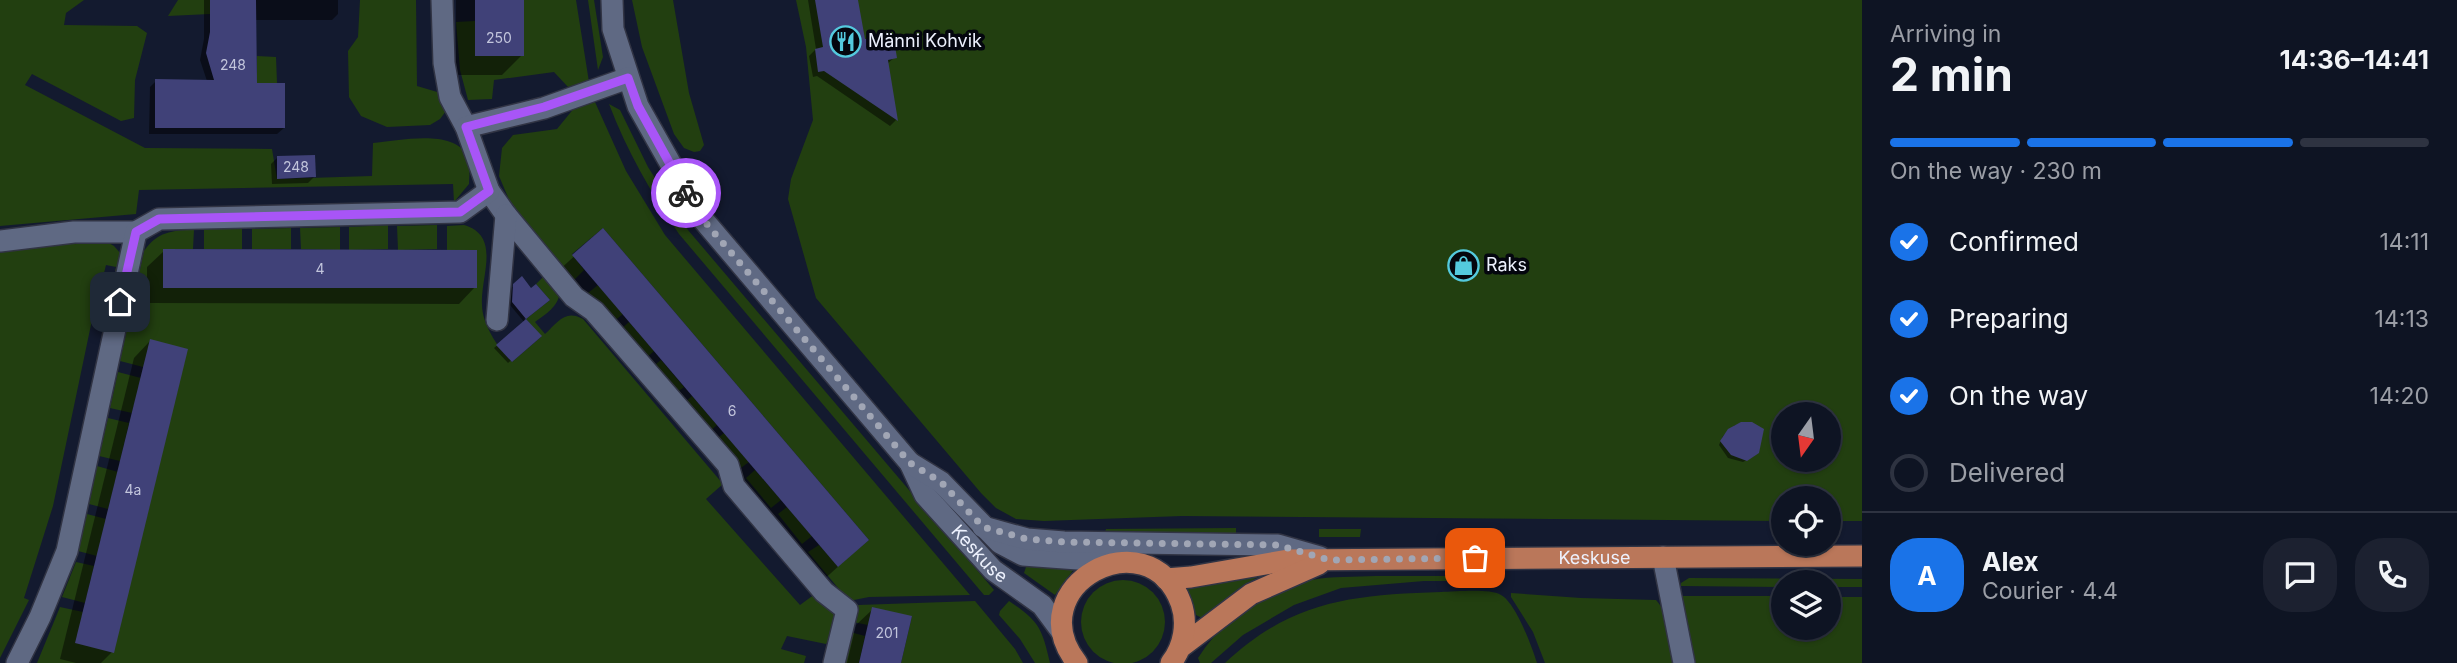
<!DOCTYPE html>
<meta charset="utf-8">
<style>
:root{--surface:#0e1423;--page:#1c2130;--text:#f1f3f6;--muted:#9b9ea6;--line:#2e3341;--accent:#1a73e8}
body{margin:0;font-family:Inter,sans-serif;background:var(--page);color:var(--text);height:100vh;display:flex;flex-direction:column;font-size:26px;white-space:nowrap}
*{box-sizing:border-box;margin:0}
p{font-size:23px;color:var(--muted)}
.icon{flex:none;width:38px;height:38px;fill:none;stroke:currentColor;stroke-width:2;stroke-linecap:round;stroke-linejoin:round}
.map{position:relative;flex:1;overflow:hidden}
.side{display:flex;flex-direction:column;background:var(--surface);width:595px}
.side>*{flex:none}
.needle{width:46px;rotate:194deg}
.tools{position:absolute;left:1771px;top:402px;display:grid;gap:14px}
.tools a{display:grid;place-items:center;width:70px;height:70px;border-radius:50%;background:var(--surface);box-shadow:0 2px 5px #0004,0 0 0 2px var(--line);font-size:35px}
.pin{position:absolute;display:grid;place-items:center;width:60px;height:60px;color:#fff;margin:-30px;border-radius:14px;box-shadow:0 4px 10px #0006}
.courier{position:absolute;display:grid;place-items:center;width:70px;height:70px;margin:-35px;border:5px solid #a855f7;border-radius:50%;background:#fff;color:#222;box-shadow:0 2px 9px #0007}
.overview em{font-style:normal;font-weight:700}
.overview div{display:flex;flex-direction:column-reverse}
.overview{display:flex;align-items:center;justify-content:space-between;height:119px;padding:0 28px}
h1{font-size:46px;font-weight:700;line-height:52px}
.bar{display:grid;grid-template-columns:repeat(4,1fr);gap:10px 7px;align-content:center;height:84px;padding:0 28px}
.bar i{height:9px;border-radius:5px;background:var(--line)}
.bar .selected{background:var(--accent)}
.bar p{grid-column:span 4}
.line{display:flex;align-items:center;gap:18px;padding:0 28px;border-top:2px solid var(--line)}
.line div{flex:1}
.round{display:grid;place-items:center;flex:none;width:74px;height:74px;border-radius:28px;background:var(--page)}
ol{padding:0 28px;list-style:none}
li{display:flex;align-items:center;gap:21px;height:77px}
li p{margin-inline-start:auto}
li .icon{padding:7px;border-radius:50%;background:var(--accent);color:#fff;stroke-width:4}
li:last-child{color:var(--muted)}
li i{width:38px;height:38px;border:4px solid var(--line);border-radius:50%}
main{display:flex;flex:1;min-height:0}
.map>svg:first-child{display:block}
.green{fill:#223f10;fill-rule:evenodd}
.shadow{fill:#0007}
.building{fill:#404178}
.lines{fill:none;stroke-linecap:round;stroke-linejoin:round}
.minor-casing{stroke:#313444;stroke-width:24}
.major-casing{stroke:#313444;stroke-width:24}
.minor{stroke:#5f6983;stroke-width:21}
.major{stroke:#ba775a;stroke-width:21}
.done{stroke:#a1a6b5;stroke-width:7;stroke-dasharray:0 12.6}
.route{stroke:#a855f7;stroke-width:9}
.labels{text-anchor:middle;stroke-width:7;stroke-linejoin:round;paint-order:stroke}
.number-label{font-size:14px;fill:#c2c5dc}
.poi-label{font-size:18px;fill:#edf1fd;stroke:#04060e;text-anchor:start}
.street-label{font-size:18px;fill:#edf1fd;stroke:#04060e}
</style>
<main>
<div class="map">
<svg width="1862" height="663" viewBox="0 0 1862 663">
<rect width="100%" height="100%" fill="#131a2f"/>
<g class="green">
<path d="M0,0H84L66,13L64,25L137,26L147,33L135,80L134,118L121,121L32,74L25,85L145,148L272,149L277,179L372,176L373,143C398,141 454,128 467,156C471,165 469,176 469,184L454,202L453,184L139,190L136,214L0,226Z"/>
<path d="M178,0H210V14L168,16Z"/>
<path d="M360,0H416L417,86L444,94L446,111L440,119L430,125L387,127L361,116L349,97L348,51L358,37Z"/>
<path d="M524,0H576L589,82L568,87L554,72L494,80L492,99L468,100L460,70L456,22L475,21Z"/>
<path d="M588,0H594L603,57L598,70Z"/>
<path d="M632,0H673L689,93L704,145L700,151L694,152L684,148L674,134L642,47Z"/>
<path d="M796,0H1862V521H1829V499H1783V521L1182,516L1044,521L1016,519L996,508L981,493L816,298L788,199L791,179L813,120L806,47ZM1783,415H1829V460H1783Z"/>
<path d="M257,56L276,57L277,83H247L248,73H257Z"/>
<path d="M595,102L626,171L665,235L970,595L869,597L849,601L808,552L819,545L838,566L869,540L603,228L572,254L584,270L574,280L510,202L499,176L502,148L513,135L557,129L575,107Z"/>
<path d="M609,104L620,110L648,167L688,230L994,590L989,595H984L679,234C651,193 627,151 609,104Z"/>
<path d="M388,225V249L349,250V227Z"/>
<path d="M437,225V249L398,250L397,226Z"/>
<path d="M464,225C502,236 480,277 482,305C482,324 499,350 512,362L541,337L526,319L550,300L536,284L546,274L560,292C558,307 546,314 535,322L545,334C558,322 565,309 583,319L723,484L706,499L800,605L815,594L839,617L833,634L826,644L787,636L781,649L806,656L804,663H37L60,607L83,612L150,339L143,367L120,361L144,251C157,232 172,230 194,230L193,249H163V288H477V250H447V226Z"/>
<path d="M340,227V250L301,249L300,228Z"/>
<path d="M291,228V249H252V229Z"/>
<rect x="204" y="229" width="38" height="20"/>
<path d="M100,238L114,246L121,254L119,272L115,271L116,267L106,265L103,277L113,280L114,276H118L113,303L110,300L93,296L91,305L108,310L109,307H112L108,324L92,320L53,506L24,598L29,600L0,658V247Z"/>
<path d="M598,285L623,314L613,322L588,293Z"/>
<path d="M629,322L654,351L645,359L620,330Z"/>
<path d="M661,360L684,387L675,394L651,368Z"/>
<path d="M118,372L141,378L132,413L110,408Z"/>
<path d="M692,396L717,425L708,433L683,404Z"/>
<path d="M108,418L129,423L120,461L99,456Z"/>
<path d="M724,433L749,462L738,470L714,441Z"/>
<path d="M97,466L118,472L108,509L89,504Z"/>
<path d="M755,470L781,500L771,508L746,478Z"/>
<path d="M787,507L812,536L802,544L778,514Z"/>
<path d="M87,514L106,519L97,556L78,551Z"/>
<path d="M1236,528V536H1104L1106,529Z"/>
<path d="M1319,529H1361L1360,537H1319Z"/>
<path d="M76,562L94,566L85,603L62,597Z"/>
<path d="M1027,564L1074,569L1055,595L1024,573Z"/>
<path d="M1256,570L1258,577L1241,587L1202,618L1196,615L1187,587Z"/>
<path d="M1376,576H1471L1488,579V581H1424L1341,588L1294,605L1243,635L1211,663H1200L1198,658C1224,618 1264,590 1311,580C1332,576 1355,577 1376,576Z"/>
<path d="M1689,578L1862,579V587H1829V583H1783V587L1681,586V583Z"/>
<circle cx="1123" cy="622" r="42"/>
<path d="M1441,592C1455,592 1489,588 1501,595C1516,603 1532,647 1537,663H1225C1292,600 1353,595 1441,592Z"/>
<path d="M1511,593L1581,598L1656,600C1670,615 1672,643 1672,663H1545L1533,632L1511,597Z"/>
<path d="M1678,596H1783V628H1829V597H1862V663H1695Z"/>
<path d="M975,601L1015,649L1023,663H901L912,616L868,625L853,622L858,605Z"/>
<path d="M1009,601C1039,621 1042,628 1050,663H1035L1020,639L999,615L1000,611Z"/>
<path d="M850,632L865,636L859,663H844Z"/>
</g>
<g class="shadow">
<path d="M204,0H338V14L332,20H254L256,85L284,128L277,134H149L150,87L156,81H207L200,60L204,39Z"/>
<path d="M456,0H522V55L502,75H456Z"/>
<path d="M808,0H857L863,41L895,57L887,64L896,120L890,126L817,76L813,77L809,56L816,49Z"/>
<path d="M277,158L314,177L308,183L272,184L271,164Z"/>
<path d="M603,230L850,556L821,582L557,272Z"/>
<path d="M164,251L475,287L459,304L147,303V267Z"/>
<path d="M522,279L531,290L548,300L524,319L539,336L508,363L494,348L525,323L510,305L511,288Z"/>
<path d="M150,341L112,652L101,663H76L60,659L134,358Z"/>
<path d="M1735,425L1754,456L1743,462L1728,458L1719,445L1723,436Z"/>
<path d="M873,609L899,663H847L856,625Z"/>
</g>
<g class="building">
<path d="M210,0H256L257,83H285V128H155V79L214,80L206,53L210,32Z"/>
<rect x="475" y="0" width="49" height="56"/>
<path d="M815,0H858L865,39L893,34L897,58L888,60L898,121L824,71L818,72L815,49L823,47Z"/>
<path d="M315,155L316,177L277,179V156Z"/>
<path d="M603,228L869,540L838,567L572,255Z"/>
<path d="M163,249L477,250V288H163Z"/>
<path d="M522,276L531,288L536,284L550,300L526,319L512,302L513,284Z"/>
<path d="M526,319L542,336L512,362L496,345Z"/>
<path d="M150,339L188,349L114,653L75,643Z"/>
<path d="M1741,422H1752L1764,429L1759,453L1747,461L1731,455L1720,441L1728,429Z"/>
<path d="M872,607L912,616L901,663H859Z"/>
</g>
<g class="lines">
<defs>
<g id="minor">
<path d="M442,0L444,63L450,97L466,127L489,191L506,215L574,297L594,311L728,465L734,486L824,592L847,610L834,663"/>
<path id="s1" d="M612,0L613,29L638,106L700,216L910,463L925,495L993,570L1042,605L1062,632"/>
<path d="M466,127L544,108L628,78"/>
<path d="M0,241L74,232H136"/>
<path d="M497,320L506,215"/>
<path d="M910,463L941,482L1000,543L1023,555L1119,562"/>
<path d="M983,527L1027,539L1064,542L1278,545L1320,557"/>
<path d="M1663,557L1684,663"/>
<path d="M17,663L40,617L67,551L136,232L159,219L460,212L489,191"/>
</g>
<g id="major">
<path id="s2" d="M1166,579L1191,577L1288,560L1862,556"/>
<path d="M1181,647L1251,594L1319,564"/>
<path d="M1077,663C1017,586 1148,515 1181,603C1188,623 1184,646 1171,663"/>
</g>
</defs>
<use href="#minor" class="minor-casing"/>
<use href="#major" class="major-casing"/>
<use href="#minor" class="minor"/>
<use href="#major" class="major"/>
</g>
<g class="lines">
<path class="done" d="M686,193L700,216L910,463L941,482L983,527L1027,539L1064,542L1278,545L1329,560L1475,558"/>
<path class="route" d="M120,302L136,232L159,219L460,212L489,191L466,127L544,107L628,78L638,106L686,193"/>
</g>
<defs>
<symbol id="restaurant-ring" viewBox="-11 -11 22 22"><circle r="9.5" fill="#04060e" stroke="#54cade" stroke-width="1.5"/><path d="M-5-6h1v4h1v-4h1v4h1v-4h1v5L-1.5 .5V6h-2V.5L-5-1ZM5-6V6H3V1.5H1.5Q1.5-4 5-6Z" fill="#54cade"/></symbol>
<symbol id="shop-ring" viewBox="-11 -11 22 22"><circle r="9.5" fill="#04060e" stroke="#54cade" stroke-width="1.5"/><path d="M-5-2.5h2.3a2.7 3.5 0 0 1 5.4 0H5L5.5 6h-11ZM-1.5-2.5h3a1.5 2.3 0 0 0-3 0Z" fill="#54cade"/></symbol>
</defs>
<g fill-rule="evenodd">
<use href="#restaurant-ring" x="828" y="24" width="35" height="35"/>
<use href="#shop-ring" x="1446" y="248" width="35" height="35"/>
</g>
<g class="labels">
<g class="number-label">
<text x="499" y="43">250</text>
<text x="233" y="70">248</text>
<text x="296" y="172">248</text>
<text x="320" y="274">4</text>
<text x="732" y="416">6</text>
<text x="133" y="495">4a</text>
<text x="887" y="638">201</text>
</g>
<g class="poi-label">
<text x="868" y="47">Männi Kohvik</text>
<text x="1486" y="271">Raks</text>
</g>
<g class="street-label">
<text dy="6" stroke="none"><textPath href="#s1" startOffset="676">Keskuse</textPath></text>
<text dy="6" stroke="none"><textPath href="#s2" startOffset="430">Keskuse</textPath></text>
</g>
</g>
</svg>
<div class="tools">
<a><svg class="needle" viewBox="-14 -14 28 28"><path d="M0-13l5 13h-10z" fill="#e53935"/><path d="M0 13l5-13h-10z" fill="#9b9ea6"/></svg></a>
<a><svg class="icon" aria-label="locate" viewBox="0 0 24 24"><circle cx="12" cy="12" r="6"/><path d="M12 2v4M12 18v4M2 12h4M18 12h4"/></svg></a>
<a><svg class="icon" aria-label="layers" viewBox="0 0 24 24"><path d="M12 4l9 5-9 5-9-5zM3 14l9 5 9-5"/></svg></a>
</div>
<div class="pin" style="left:1475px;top:558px;background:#ea580c"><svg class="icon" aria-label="bag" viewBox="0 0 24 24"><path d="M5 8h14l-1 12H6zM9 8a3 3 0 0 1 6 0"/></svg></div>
<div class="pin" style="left:120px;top:302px;background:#1f2937"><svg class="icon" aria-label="home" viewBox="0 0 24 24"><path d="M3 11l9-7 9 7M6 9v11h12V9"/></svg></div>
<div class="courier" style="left:686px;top:193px"><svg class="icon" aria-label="bike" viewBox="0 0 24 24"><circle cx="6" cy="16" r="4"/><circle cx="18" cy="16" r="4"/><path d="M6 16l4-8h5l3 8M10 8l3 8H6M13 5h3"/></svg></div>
</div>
<section class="side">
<div class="overview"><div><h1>2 min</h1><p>Arriving in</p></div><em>14:36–14:41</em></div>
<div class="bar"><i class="selected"></i><i class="selected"></i><i class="selected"></i><i></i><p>On the way · 230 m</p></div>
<ol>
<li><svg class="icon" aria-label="check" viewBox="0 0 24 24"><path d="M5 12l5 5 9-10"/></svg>Confirmed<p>14:11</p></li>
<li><svg class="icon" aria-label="check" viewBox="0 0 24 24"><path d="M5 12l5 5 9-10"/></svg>Preparing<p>14:13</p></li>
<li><svg class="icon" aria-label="check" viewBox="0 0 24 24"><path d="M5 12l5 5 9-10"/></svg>On the way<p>14:20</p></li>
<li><i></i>Delivered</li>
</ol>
<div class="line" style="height:126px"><b class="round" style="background:var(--accent);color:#fff">A</b><div><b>Alex</b><p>Courier · 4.4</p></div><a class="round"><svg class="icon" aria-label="chat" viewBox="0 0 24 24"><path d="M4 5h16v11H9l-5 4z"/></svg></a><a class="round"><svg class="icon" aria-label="phone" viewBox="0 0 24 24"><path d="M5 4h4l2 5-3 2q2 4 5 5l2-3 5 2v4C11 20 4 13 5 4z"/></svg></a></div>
</section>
</main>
